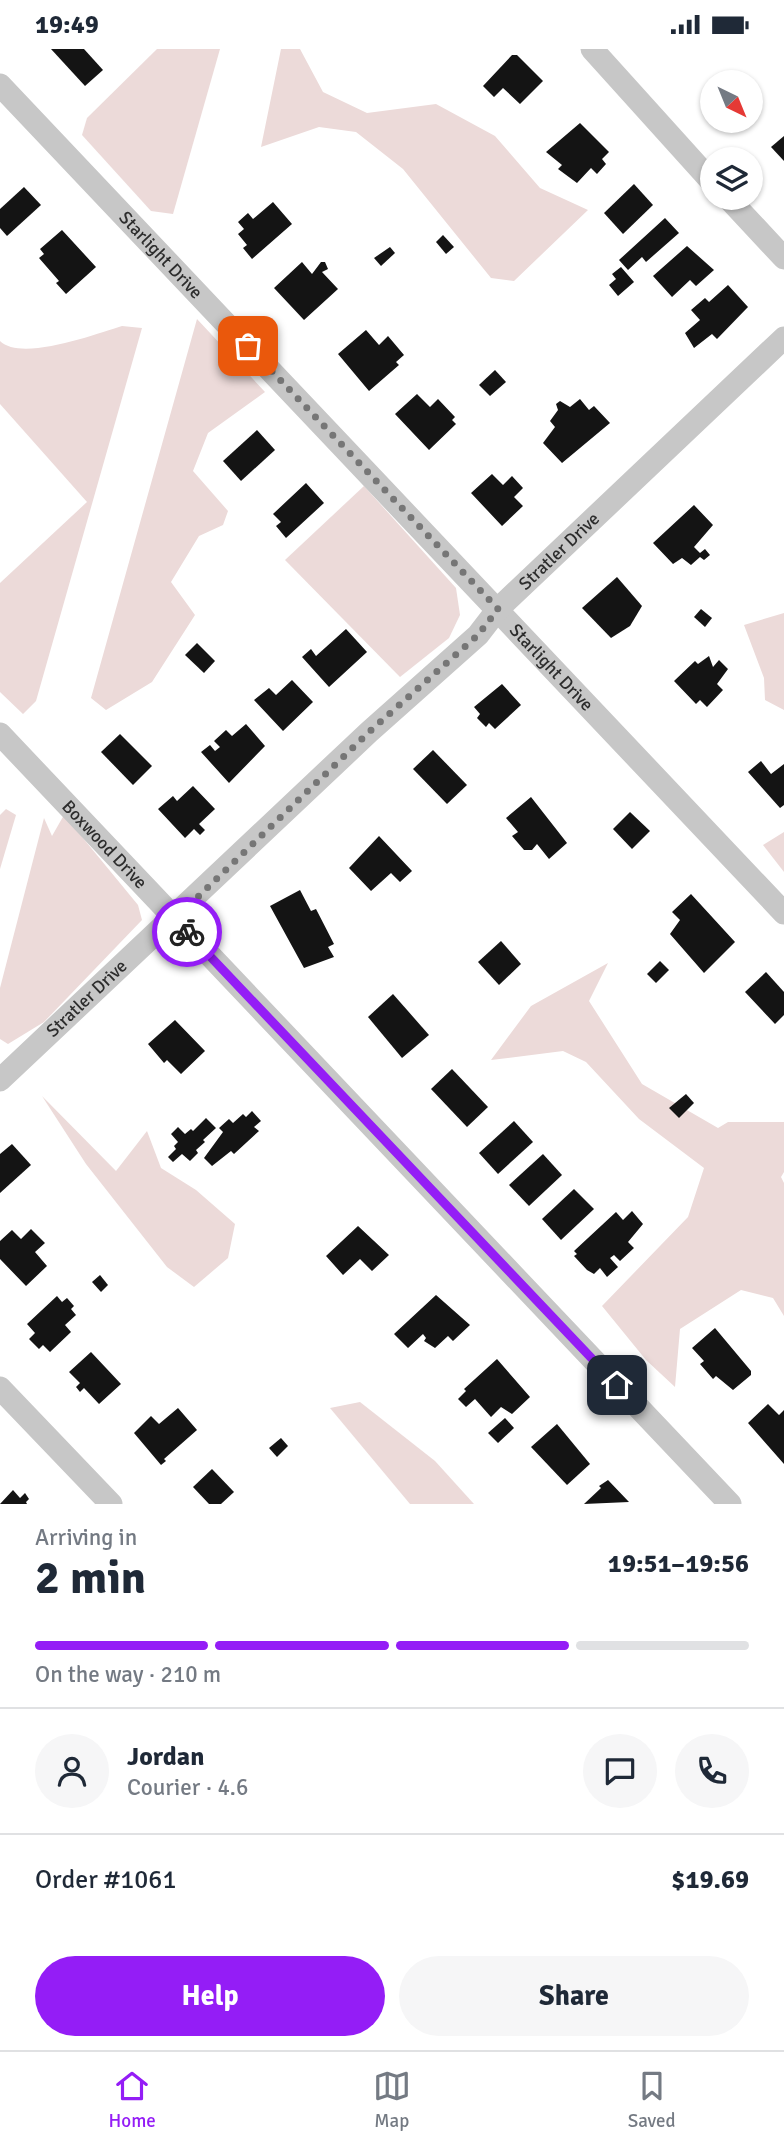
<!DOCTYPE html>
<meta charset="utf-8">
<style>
:root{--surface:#fff;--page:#f6f6f7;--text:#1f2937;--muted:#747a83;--line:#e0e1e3;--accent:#941df6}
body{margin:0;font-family:Signika,sans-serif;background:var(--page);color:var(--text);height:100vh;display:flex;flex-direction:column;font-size:26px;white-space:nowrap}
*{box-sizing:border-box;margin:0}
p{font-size:23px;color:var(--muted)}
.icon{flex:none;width:38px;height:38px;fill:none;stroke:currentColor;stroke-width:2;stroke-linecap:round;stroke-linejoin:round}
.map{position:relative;height:1455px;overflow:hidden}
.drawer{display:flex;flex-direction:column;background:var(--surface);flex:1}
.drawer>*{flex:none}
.needle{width:46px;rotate:137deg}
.controls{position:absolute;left:700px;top:21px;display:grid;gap:14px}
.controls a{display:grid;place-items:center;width:63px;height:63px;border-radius:50%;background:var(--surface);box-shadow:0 2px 5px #0004;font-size:35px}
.pin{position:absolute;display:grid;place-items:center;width:60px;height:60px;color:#fff;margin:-30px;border-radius:14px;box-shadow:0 4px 10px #0006}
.courier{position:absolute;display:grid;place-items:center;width:70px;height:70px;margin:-35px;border:5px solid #941df6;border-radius:50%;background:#fff;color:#222;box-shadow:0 2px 9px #0007}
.overview em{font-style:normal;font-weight:700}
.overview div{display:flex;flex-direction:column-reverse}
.overview{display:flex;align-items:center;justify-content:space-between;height:119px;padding:0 35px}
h1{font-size:46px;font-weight:700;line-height:52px}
.bar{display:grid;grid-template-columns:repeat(4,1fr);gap:10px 7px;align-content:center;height:84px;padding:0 35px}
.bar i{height:9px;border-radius:5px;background:var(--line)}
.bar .selected{background:var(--accent)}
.bar p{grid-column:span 4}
.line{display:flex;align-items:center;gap:18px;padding:0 35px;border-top:2px solid var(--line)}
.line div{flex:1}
.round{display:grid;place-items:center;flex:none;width:74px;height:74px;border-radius:37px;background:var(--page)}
.primary-button{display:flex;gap:14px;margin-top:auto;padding:14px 35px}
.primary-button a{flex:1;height:80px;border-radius:42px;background:var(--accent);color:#fff;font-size:28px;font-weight:700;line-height:80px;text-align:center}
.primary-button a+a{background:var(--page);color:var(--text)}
.status{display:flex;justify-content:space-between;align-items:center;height:49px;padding:0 35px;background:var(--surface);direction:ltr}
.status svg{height:19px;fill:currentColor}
.tabs{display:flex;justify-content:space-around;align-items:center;height:98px;border-top:2px solid var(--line);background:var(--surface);font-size:19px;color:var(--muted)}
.tabs a{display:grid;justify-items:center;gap:4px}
.tabs .selected{color:var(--accent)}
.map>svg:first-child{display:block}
.green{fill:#ecdad9}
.building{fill:#141414}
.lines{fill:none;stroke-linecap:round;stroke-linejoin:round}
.street{stroke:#c7c7c7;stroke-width:23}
.done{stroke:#767676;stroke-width:7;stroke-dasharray:0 12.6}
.route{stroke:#941df6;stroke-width:9}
.labels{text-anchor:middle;stroke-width:7;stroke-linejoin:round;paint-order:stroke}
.street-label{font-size:18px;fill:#2d2d2d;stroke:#fff}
</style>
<div class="status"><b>19:49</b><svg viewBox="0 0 49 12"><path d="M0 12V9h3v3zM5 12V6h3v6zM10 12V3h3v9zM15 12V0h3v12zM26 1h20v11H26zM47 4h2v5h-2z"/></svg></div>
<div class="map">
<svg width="784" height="1455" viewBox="0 0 784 1455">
<rect width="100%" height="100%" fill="#fff"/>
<g class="green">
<path d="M157,0H220L173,165L151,162L82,86L87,69Z"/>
<path d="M281,0H300L323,43L367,64L436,55L495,87L540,139L588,161L514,232L491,229L403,120L356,83L319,78L261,98Z"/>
<path d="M197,270L265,343L208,384L193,422L228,462L223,476L199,487L171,533L195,566L152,633L106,661L91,649Z"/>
<path d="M122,277L142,279L36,652L23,665L0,643V534L87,453L0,355V292C21,313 96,285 122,277Z"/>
<path d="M364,437L456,539L460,566L449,589L400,628L285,511Z"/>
<path d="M784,564V661L765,651L764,629L744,576Z"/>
<path d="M6,760L16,766L0,820V766Z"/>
<path d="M64,766L138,856L142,871L44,973L8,995L0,990V939L44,769L52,787Z"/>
<path d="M784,783V823L763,796Z"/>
<path d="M608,914L589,952L642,1035L718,1079L728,1073H784V1123L781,1128L784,1134V1267L773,1249L741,1241L680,1280L675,1338L646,1311L602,1257L688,1168L704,1119L639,1070L586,1013L563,1002L491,1011L531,957Z"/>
<path d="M42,1047L116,1122L147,1082L161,1119L196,1141L235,1175L228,1209L194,1238L167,1218L86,1115Z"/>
<path d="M360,1353L435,1412L474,1455H410L330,1359Z"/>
</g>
<g class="building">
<path d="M51,0H84L103,21L85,37Z"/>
<path d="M512,6H517L543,32L520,55L503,39L494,48L483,37Z"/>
<path d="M580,74L609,103L602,110L606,115L597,125L591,119L577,134L558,120L562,116L546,103Z"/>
<path d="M784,87V112L771,98Z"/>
<path d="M634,135L653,156L623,185L604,164Z"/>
<path d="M24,138L41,156L7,187L0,179V160Z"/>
<path d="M273,153L292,175L252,210L243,199L247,196L238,185L244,180L238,173L248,164L253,170Z"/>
<path d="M665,169L679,184L646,213L642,208L628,221L619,211Z"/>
<path d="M62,181L96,218L66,245L56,234L59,232L39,209L44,205L40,200Z"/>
<path d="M443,186L454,198L446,205L436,193Z"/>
<path d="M687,197L714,221L696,237L690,231L672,248L653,227Z"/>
<path d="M390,198L395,204L381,217L374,209Z"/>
<path d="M302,213L312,225L321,213H325L328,220L322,223L338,240L304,271L274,239Z"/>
<path d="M621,218L634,233L618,247L609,236L616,230L612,225Z"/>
<path d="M728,236L748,258L717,290L712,285L694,299L685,284L700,271L691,261L705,249L709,253Z"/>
<path d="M366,281L379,296L388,287L404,306L396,313L399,316L369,342L338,305Z"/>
<path d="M495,321L506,333L490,347L479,336Z"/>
<path d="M417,345L430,358L438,350L455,368L452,371L456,375L429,401L395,365Z"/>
<path d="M580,350L589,361L594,357L610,374L562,414L543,394L555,378L550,372L558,361L556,355L560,352L570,358Z"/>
<path d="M257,381L275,401L241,432L223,412Z"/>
<path d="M492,425L503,436L512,427L523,439L514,448L523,457L502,477L471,444Z"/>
<path d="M306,434L324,454L286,489L276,477L281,473L273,465Z"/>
<path d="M694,456L713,476L694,498L700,504L705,500L710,506L704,511L700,508L691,516L682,509L673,515L653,494Z"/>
<path d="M617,528L642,557L630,577L611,589L582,559Z"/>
<path d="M701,560L712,569L705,578L694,568Z"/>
<path d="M346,580L367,603L329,638L302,608L311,600L316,607Z"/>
<path d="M197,594L215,612L204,624L185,606Z"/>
<path d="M709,607L713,618L719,611L728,620L717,635L723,641L707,658L700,651L696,655L674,632L695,612L698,615Z"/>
<path d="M292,631L313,653L283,682L254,651L269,639L276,646Z"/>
<path d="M502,635L521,656L495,680L489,674L486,678L477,669L480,665L474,658Z"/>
<path d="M246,675L265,697L229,734L201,703L210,696L215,702L220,698L214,692L226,681L232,687Z"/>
<path d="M120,685L152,717L133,736L101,703Z"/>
<path d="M433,701L467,736L447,755L413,720Z"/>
<path d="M761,712L771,725L784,715V756L780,759L748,723Z"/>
<path d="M193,737L215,760L199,775L205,781L200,786L194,780L185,789L158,760L173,747L177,752Z"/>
<path d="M531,748L567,794L549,810L537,795L532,801H524L512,787L518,783L506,769Z"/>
<path d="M630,763L650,782L632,800L613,780Z"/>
<path d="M379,787L412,822L400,833L391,824L371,842L349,819Z"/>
<path d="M300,841L311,862L316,860L334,895L328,898L334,908L304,919L270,857Z"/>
<path d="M691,845L735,893L704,924L670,885L680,871L672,863Z"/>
<path d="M501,892L521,915L499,936L478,913Z"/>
<path d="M660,912L669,921L656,934L647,925Z"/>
<path d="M766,923L784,943V966L775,975L745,943Z"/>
<path d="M393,945L429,986L402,1009L368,968Z"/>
<path d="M175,971L205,1002L181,1025L167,1011L164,1014L148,995Z"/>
<path d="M452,1020L488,1058L467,1078L431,1040Z"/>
<path d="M686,1045L694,1054L679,1069L669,1059Z"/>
<path d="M252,1062L261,1072L254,1078L259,1082L234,1105L231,1102L212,1117L204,1109L223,1083L219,1079L229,1070L233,1074L243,1065L246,1068Z"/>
<path d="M206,1069L216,1079L203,1091L205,1093L196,1101L198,1104L190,1112L182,1105L173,1113L168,1108L176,1100L174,1097L178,1093L171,1085L178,1078L185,1085L191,1080L193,1082Z"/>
<path d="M514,1072L533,1093L498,1125L479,1104Z"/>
<path d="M12,1095L31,1116L0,1144V1105Z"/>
<path d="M543,1105L562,1126L529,1157L509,1136Z"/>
<path d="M574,1140L594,1160L561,1191L542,1170Z"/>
<path d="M632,1162L643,1175L628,1193L634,1199L620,1212L614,1206L610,1209L618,1218L607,1228L600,1219L594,1225L587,1221L574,1207L577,1205L574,1202L616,1163L623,1171Z"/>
<path d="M358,1177L389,1206L372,1222L360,1210L343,1226L326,1207Z"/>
<path d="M31,1180L45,1194L35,1203L47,1217L26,1237L0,1210V1192L12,1181L21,1190Z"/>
<path d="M100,1226L108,1236L101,1243L92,1233Z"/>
<path d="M436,1246L470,1276L453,1292L448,1287L435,1299L424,1292L426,1289L423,1285L408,1299L394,1285Z"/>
<path d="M57,1247L62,1253L67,1249L74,1257L71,1260L76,1266L65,1276L71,1283L50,1303L43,1296L39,1300L29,1290L35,1284L27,1275Z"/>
<path d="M715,1279L751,1322V1326L733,1341L716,1327L713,1330L700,1315L704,1312L692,1299Z"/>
<path d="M91,1303L121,1335L99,1355L84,1339L80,1343L76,1338L80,1334L69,1323Z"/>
<path d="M497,1310L530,1348L512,1365L501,1358L491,1368L475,1350L466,1358L458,1350L466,1342L464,1340Z"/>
<path d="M768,1355L779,1366L784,1361V1415L748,1374Z"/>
<path d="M178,1359L197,1381L164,1410L166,1412L161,1416L134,1384L151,1367L159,1375Z"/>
<path d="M505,1369L514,1379L498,1394L488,1384Z"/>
<path d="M557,1375L590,1415L567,1436L531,1398Z"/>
<path d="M281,1389L288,1397L277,1408L269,1399Z"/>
<path d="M212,1420L234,1443L221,1455H209L193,1438Z"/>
<path d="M608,1431L629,1453L584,1455L601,1439L599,1437Z"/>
<path d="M13,1441L20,1449L25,1444L29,1450L26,1453L27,1455H0Z"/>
</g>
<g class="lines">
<g class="street">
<path d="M592,0L712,133"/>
<path id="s1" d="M0,36L784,864"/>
<path d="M728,149L784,209"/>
<path id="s2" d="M0,685L730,1455"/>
<path id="s3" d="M0,1031L369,683L478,586L498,560L784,289"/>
<path d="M0,1339L111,1455"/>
</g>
</g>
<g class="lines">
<path class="done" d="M187,883L175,870L369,683L478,586L498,560L248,297"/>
<path class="route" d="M187,883L617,1336"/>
</g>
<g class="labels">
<g class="street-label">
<text dy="6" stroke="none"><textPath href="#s1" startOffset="234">Starlight Drive</textPath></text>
<text dy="6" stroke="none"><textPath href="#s3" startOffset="770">Stratler Drive</textPath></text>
<text dy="6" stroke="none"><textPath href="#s1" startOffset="802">Starlight Drive</textPath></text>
<text dy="6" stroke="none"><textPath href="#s2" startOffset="152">Boxwood Drive</textPath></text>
<text dy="6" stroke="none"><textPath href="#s3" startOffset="119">Stratler Drive</textPath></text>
</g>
</g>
</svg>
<div class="controls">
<a><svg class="needle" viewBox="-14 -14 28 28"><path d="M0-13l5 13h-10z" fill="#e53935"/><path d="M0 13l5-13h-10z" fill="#747a83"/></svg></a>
<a><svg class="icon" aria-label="layers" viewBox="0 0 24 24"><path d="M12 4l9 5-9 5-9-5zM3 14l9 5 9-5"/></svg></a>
</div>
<div class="pin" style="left:248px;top:297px;background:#ea580c"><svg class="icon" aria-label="bag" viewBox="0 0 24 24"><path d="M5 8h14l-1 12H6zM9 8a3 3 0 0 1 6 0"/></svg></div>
<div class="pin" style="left:617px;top:1336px;background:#1f2937"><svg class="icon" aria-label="home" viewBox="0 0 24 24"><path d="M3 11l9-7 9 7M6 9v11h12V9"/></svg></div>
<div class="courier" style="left:187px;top:883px"><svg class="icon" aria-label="bike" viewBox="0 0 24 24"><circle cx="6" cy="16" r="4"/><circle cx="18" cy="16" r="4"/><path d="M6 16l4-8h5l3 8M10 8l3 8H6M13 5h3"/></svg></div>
</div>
<section class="drawer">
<div class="overview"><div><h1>2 min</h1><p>Arriving in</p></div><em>19:51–19:56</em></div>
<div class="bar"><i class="selected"></i><i class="selected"></i><i class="selected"></i><i></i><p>On the way · 210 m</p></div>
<div class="line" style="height:126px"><a class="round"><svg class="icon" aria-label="person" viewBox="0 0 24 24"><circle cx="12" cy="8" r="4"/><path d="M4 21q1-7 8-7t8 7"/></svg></a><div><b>Jordan</b><p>Courier · 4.6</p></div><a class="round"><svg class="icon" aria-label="chat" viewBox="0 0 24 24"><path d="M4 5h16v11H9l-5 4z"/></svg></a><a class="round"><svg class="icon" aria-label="phone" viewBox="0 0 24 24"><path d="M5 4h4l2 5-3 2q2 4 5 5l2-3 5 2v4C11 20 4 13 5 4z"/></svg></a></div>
<div class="line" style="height:91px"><div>Order #1061</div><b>$19.69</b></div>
<div class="primary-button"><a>Help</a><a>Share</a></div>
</section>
<nav class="tabs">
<a class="selected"><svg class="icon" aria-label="home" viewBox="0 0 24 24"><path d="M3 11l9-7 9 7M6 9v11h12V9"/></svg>Home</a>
<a><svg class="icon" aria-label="map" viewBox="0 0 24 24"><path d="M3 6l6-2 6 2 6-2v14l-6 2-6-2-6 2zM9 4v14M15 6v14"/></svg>Map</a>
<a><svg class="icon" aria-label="saved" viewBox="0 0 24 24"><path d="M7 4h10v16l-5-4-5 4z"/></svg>Saved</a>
</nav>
